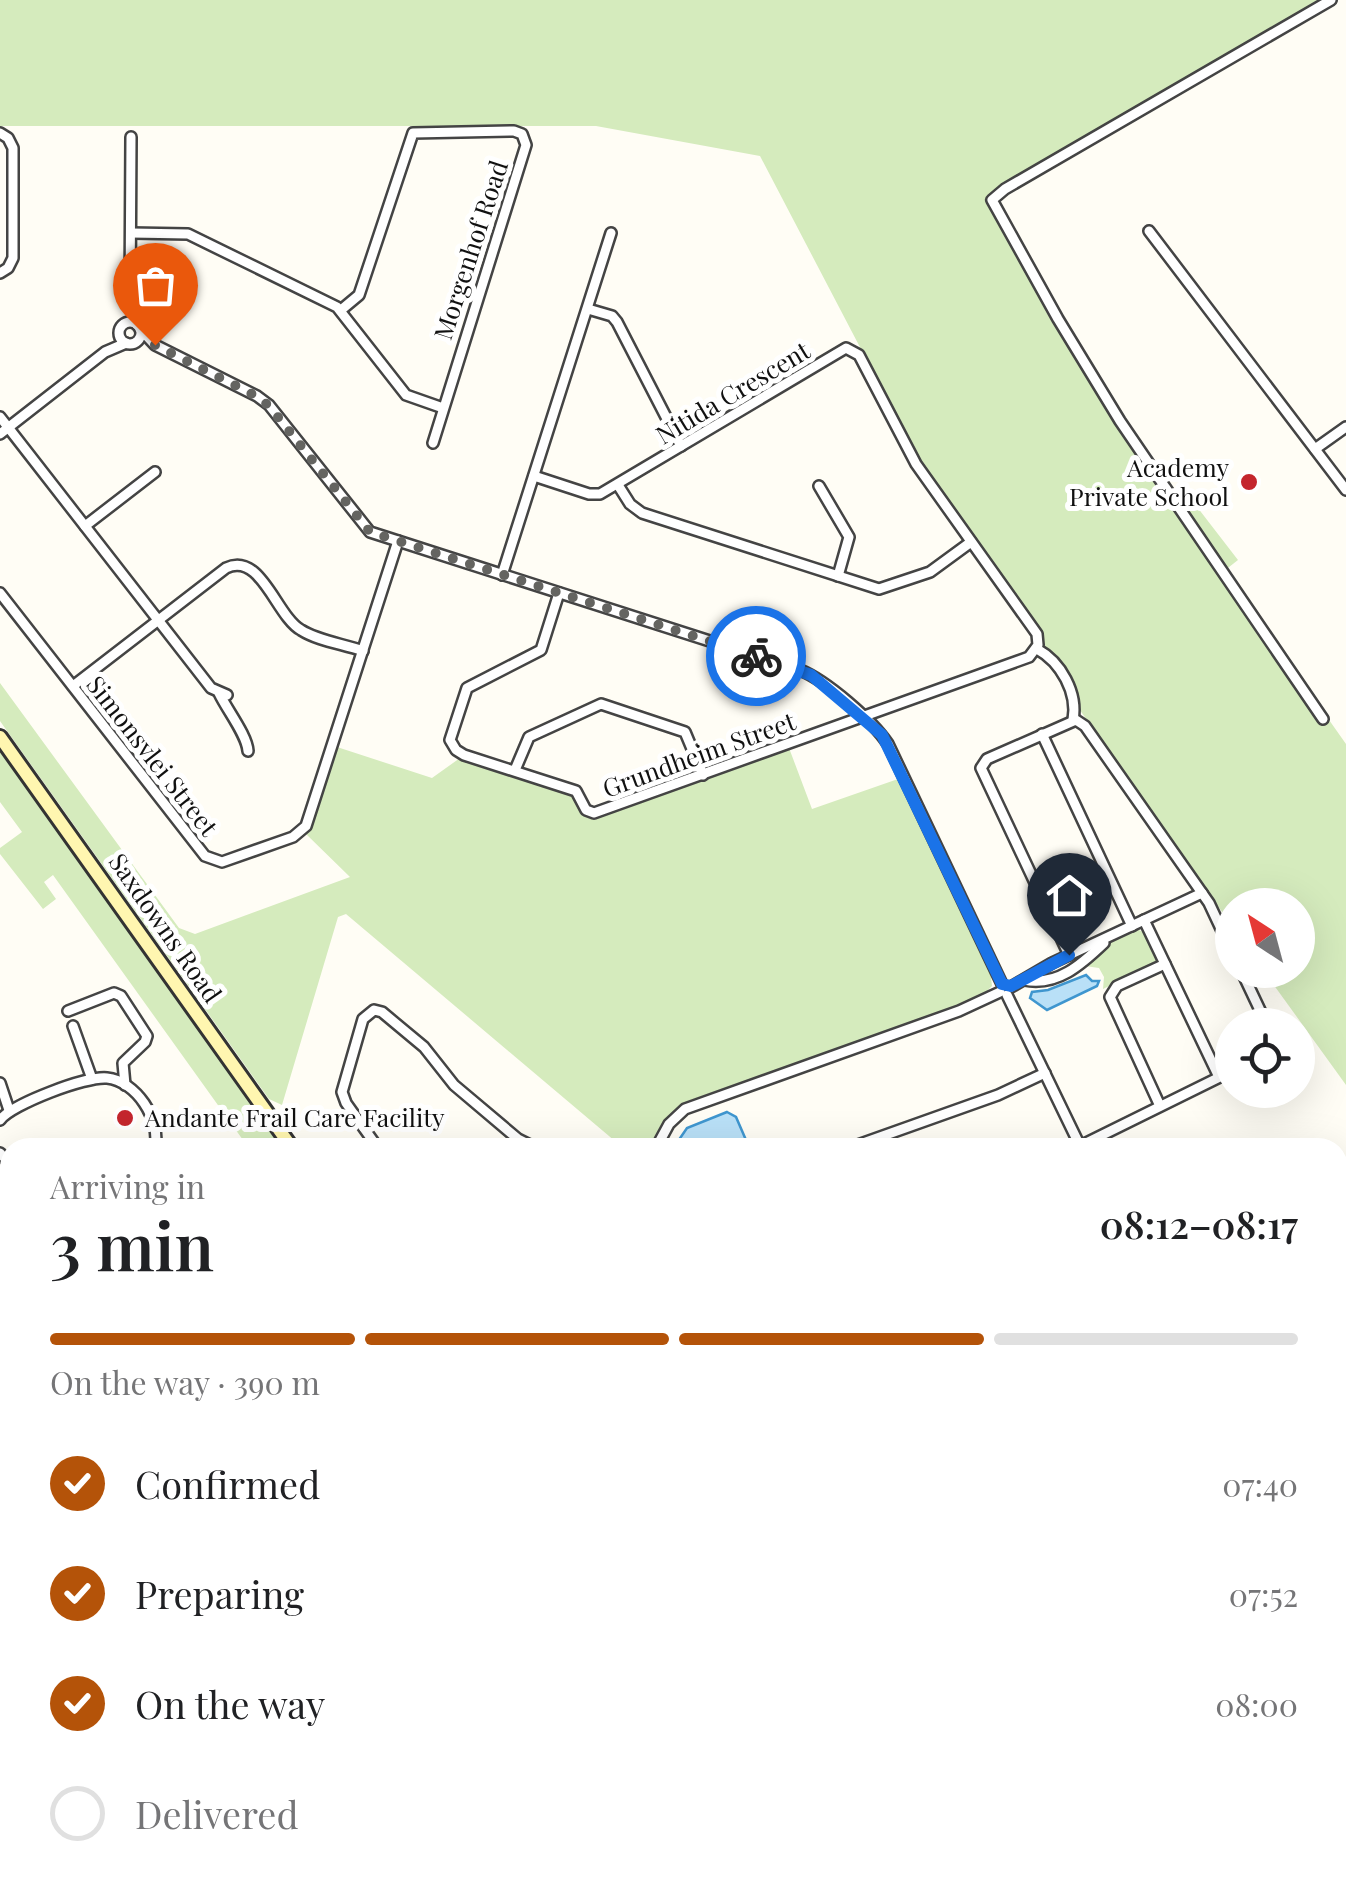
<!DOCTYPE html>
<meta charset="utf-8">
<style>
:root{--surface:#fff;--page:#f2f2f2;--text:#202124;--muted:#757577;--line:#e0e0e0;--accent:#b45309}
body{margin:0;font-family:"Playfair Display",serif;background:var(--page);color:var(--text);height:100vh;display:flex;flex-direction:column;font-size:38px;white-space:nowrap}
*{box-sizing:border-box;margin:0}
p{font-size:32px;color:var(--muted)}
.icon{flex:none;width:55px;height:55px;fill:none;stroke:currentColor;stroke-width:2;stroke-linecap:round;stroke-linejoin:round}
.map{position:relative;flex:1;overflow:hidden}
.panel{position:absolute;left:0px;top:1138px;width:1348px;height:752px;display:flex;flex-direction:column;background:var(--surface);border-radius:30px 30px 0 0;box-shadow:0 10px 40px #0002}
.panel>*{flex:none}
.needle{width:65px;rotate:324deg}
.fabs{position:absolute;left:1215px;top:888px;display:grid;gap:20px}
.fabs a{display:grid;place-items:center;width:100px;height:100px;border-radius:50%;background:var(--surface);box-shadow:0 10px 40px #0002;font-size:50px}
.pin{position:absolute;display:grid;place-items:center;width:85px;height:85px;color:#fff;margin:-102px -42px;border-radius:50% 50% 50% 0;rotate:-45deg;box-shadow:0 0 10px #0007}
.pin .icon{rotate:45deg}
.courier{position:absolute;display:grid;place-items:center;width:100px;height:100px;margin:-50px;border:8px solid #1a73e8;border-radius:50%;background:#fff;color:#222;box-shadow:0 2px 12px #0007}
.overview em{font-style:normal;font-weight:600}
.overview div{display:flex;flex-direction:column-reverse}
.overview{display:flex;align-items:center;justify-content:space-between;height:170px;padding:0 50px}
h1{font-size:65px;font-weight:600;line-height:75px}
.bar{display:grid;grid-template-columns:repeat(4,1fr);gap:15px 10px;align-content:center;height:120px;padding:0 50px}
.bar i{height:12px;border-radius:8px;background:var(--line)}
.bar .active{background:var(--accent)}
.bar p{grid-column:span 4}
ol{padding:0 50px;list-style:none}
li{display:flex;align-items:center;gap:30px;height:110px}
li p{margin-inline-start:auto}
li .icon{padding:10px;border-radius:50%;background:var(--accent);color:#fff;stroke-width:4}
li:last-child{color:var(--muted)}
li i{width:55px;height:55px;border:5px solid var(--line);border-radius:50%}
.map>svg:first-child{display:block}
.green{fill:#d5ebbd}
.water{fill:#b9e0f7;stroke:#3f96cf;stroke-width:2.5}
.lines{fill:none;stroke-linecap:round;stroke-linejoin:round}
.stream{stroke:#3f96cf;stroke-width:2.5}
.street-casing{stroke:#444;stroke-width:14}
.secondary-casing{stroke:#333;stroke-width:18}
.street{stroke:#fff;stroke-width:9}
.secondary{stroke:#fff6b0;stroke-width:12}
.done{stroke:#646461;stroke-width:10;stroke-dasharray:0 18}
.route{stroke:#1a73e8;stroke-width:12}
.poi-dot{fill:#c4262e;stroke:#fff;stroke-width:4}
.labels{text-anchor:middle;stroke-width:10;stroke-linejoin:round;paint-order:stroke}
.street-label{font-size:25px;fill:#111;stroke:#fff}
.poi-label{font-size:25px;fill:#111;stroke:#fff;text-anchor:end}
</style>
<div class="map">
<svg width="1346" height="1888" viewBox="0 0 1346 1888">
<rect width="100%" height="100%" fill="#fffdf5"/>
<g class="green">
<path d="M0,0H1334L995,200L1102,389L1174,497L1184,490L1238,560L1224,571L1346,744V1085L1263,970H1298V905H1232V926L1039,652L1041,633L920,462L760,156L596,126H0Z"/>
<path d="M0,683L179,928L195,934L350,877L306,834L312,825L337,747L432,778L460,758L572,794L583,812L595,817L789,748L812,809L898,779L990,969L992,986L984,994L961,1005L688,1101L667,1117L650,1147H622L346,914L338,917L282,1105L269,1099L0,721Z"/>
<path d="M0,747L283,1147H248L53,875L44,882L56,899L43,909L0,854V848L22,832L0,802Z"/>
<path d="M1137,929L1147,934L1158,962L1103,989L1104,977L1099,968L1085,966L1112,940Z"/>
</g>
<g class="water">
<path d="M1086,975L1092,981H1099L1097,986L1047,1010L1030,998L1032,992L1048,990Z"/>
<path d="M727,1112L736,1117L749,1147H674L687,1128Z"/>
</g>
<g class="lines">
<g class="stream">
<path d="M1338,1726L1346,1720"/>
<path d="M1080,1888L1097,1880"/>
</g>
<defs>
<g id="street">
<path d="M0,133L8,138L13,148V258L8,268L0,273"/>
<path d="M131,137L130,304L137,325"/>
<path d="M1149,231L1346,490"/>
<path d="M131,233L188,234L337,307L406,395L443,408"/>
<path d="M588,309L612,316L617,322L681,446"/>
<path d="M341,310L359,295L413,133L514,131L522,134L526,145L433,443"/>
<circle cx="130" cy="333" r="11"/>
<path d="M140,329L155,345L257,396L269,405L370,532L800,670C827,681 872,720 888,744L1002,984"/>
<path d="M0,417L211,688L227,695"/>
<path d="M0,434L105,352L126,343"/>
<path d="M1315,449L1346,427"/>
<path d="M534,476L589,494H600L846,348L859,355L916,464L1037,634L1038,645L1029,657L594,813L586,810L576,791L464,755L456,750L450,740L467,688L541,650L559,593"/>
<path d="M618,485L630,504L642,513L879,589L930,572L971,542"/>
<path d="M819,486L849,537L838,576"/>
<path d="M85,526L155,472"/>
<path d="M502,575L611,233"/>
<path d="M0,593L205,856L222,862L293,837L306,826L398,541"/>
<path d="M1037,649C1061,662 1078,693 1073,720"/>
<path d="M73,686L226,568C261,551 276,616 301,630C318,641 344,644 363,651"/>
<path d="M219,693C227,710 247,735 248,751"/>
<path d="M1323,719L1120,421L1058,319L992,200L1005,189L1331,0"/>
<path d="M1042,734L1132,926"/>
<path d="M515,770L529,737L601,704L685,732L703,775"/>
<path d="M1144,920L1219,1077"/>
<path d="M1069,955L981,768L987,759L1076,720L1085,726L1209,903L1232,952"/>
<path d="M1241,970L1267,1025"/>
<path d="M1024,980C1057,987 1082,964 1104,943"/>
<path d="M1011,987L1052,963L1202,893"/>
<path d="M1007,995L1081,1148"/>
<path d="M68,1011L114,993L121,996L147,1036L145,1042L123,1063L125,1085"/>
<path d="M73,1026L92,1079"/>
<path d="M0,1083L9,1110"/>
<path d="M1160,1106L1110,997L1117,986L1165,964"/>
<path d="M0,1120C12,1104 86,1076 107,1078C136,1081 161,1119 155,1148"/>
<path d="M1080,1146L1232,1071"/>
<path d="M378,1148L346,1103L342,1092L363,1019L374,1010L382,1012L424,1047L454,1085L518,1139L536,1148"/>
<path d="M656,1148L669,1124L685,1109L959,1011L1000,992"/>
<path d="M849,1148L998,1095L1045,1073"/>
<path d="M0,1153L10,1164"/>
<path d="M3,1253L10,1257"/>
<path d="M0,1310L10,1294"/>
<path d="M0,1331L10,1337"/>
<path d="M1338,1351L1346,1344"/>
<path d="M1338,1422L1346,1420"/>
<path d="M1338,1493L1346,1487"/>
<path d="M0,1510L10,1496"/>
<path d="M1338,1529L1346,1540"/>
<path d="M0,1539L10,1543"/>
<path d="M1338,1577L1346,1570"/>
<path d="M1338,1744L1346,1737"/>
<path d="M1338,1815L1346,1826"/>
<path d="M0,1866L15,1888"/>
<path d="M1338,1872L1346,1864"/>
<path d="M291,1880L295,1888"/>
<path d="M807,1880L820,1887L832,1880"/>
<path d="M1176,1880L1180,1888"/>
<path d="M190,1888L212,1880"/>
<path d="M506,1888V1880"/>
<path d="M609,1888L612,1880"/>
<path d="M1251,1888L1253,1880"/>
<path d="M1319,1888L1328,1880"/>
<path d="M1337,1888L1346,1881"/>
</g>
<g id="secondary">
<path d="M0,737L292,1148"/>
<path d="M1338,1681L1346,1675"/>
<path d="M1338,1704L1346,1697"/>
<path d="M757,1880L761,1888"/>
<path d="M772,1880L775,1888"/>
<path d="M997,1888L1020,1880"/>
<path d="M1027,1888L1047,1880"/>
</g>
</defs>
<use href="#street" class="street-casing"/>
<use href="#secondary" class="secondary-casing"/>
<use href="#street" class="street"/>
<use href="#secondary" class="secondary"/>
</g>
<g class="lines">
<path class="done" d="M155,345L256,396L269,406L370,532L756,656"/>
<path class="route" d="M756,656L811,675L882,735L1002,984L1011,986L1069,955"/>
</g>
<g class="poi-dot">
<circle cx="1249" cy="482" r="10"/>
<circle cx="125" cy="1118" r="10"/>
</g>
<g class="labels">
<g class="street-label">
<text transform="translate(471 250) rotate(-72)" y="9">Morgenhof Road</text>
<text transform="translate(733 393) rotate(-31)" y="9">Nitida Crescent</text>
<text transform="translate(699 755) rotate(-20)" y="9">Grundheim Street</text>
<text transform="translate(152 756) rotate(52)" y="9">Simonsvlei Street</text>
<text transform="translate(165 928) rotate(55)" y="9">Saxdowns Road</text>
</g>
<g class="poi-label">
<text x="1229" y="477">Academy<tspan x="1229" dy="29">Private School</tspan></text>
<text x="145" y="1127" text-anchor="start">Andante Frail Care Facility</text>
</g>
</g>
</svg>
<div class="fabs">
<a><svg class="needle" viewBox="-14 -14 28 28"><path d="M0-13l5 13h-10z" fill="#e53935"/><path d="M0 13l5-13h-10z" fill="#757577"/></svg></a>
<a><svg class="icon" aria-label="locate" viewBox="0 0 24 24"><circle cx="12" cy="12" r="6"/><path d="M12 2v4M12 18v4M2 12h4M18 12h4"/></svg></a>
</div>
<div class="pin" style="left:155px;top:345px;background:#ea580c"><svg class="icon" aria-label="bag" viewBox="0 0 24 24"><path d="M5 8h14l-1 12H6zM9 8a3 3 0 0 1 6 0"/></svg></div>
<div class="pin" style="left:1069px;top:955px;background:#1f2937"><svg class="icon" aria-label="home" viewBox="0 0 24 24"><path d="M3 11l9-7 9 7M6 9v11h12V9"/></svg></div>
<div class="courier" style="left:756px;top:656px"><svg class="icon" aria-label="bike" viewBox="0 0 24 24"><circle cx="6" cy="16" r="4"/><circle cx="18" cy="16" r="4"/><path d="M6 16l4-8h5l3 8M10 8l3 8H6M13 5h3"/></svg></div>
<section class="panel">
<div class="overview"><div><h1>3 min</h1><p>Arriving in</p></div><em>08:12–08:17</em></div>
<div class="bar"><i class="active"></i><i class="active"></i><i class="active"></i><i></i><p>On the way · 390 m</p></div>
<ol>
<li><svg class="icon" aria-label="check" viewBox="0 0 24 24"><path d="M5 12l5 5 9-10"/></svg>Confirmed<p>07:40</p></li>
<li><svg class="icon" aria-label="check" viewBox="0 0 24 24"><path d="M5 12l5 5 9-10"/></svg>Preparing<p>07:52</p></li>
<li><svg class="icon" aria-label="check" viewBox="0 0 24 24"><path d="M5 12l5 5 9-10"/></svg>On the way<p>08:00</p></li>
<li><i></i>Delivered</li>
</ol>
</section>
</div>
